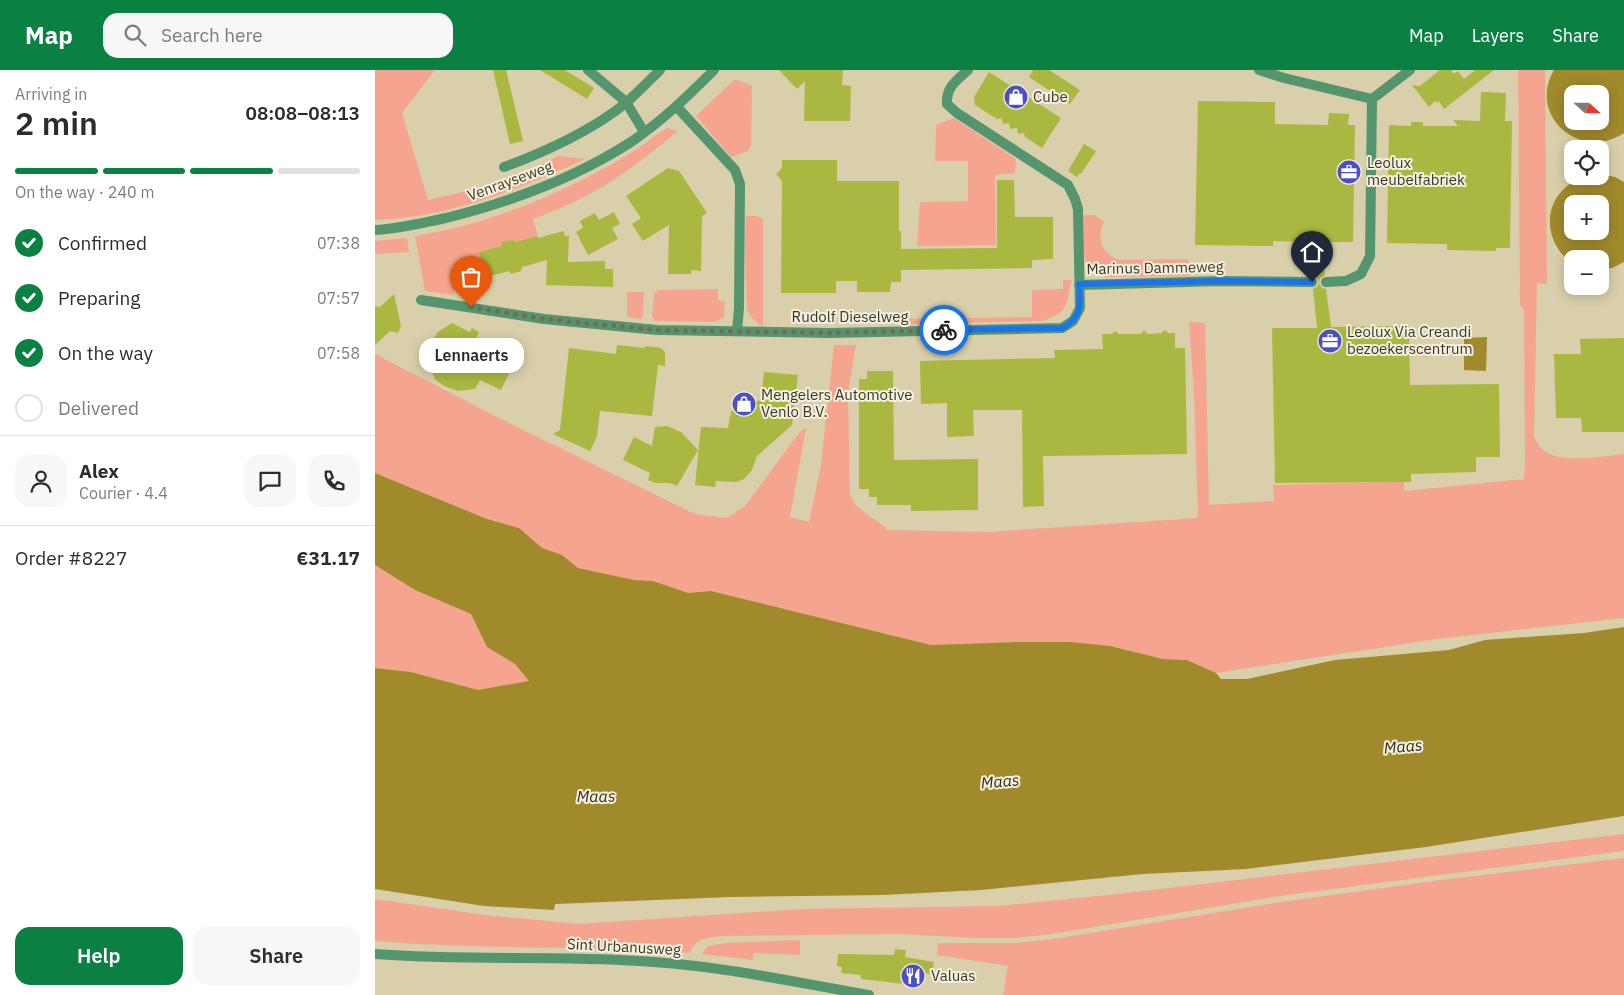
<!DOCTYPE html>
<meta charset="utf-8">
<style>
:root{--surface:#fff;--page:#f7f7f7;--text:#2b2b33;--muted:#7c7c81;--line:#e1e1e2;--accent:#0b8043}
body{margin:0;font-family:"IBM Plex Sans",sans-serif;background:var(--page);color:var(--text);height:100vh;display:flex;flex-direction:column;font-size:19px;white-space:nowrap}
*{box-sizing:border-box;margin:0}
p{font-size:16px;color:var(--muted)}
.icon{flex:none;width:28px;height:28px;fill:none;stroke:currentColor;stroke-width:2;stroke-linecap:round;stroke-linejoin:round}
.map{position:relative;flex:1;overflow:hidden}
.details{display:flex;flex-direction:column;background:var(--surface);width:375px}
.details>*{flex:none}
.needle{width:32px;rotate:111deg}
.fabs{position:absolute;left:1189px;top:15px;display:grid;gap:10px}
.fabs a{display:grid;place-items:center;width:45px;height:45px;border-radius:10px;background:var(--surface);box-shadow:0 2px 12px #0003;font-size:25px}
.pin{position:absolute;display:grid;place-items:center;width:42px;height:42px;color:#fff;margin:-51px -21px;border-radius:50% 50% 50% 0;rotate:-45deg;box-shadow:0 0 5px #0007}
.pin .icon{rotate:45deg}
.courier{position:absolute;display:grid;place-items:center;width:50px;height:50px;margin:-25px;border:4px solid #1a73e8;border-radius:50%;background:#fff;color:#222;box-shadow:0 1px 6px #0007}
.bubble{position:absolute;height:35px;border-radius:15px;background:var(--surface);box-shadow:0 2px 12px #0003;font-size:16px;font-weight:600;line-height:35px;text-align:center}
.summary em{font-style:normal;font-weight:600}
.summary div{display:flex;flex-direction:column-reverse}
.summary{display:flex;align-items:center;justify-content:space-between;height:85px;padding:0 15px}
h1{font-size:32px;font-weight:600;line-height:38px}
.bar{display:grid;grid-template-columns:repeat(4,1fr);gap:8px 5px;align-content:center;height:60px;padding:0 15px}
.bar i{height:6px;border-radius:4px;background:var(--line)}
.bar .on{background:var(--accent)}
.bar p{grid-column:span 4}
.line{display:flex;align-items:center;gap:12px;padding:0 15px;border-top:1px solid var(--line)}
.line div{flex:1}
.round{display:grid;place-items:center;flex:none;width:52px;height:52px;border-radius:15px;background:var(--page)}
ol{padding:0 15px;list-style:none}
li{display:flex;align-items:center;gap:15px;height:55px}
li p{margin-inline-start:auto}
li .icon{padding:5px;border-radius:50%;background:var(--accent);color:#fff;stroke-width:4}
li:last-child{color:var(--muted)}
li i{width:28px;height:28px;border:2px solid var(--line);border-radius:50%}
.primary-button{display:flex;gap:10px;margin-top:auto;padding:10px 15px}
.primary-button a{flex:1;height:58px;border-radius:15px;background:var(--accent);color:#fff;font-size:20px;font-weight:600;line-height:58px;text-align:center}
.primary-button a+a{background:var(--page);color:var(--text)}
header{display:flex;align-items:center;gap:30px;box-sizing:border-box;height:70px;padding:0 25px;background:var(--accent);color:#fff}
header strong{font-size:24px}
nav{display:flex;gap:28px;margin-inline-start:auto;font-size:18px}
.search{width:350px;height:45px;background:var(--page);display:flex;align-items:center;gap:12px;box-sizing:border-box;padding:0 18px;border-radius:15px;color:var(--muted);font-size:19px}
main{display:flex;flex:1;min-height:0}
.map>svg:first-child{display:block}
.green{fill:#f5a58f}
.water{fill:#a08a2c;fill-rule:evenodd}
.building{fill:#aab842}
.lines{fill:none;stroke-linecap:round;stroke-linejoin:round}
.minor{stroke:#54956e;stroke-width:10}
.tertiary{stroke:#54956e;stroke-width:10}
.done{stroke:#726c56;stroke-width:5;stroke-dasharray:0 9}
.route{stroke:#1a73e8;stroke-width:6}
.labels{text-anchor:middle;stroke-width:4;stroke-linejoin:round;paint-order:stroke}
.poi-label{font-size:15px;fill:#3b3728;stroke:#f5f0dd;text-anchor:start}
.street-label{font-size:15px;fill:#3b3728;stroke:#f5f0dd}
.water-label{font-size:16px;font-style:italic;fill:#322d19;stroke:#f5f0dd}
</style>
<header>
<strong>Map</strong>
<div class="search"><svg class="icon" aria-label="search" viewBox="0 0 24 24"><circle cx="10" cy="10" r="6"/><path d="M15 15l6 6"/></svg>Search here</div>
<nav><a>Map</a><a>Layers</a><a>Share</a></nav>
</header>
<main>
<section class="details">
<div class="summary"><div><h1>2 min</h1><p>Arriving in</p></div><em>08:08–08:13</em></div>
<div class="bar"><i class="on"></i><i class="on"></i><i class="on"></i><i></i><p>On the way · 240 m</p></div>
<ol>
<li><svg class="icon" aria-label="check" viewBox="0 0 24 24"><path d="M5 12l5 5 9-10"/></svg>Confirmed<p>07:38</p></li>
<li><svg class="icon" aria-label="check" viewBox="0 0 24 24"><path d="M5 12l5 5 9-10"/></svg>Preparing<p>07:57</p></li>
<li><svg class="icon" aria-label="check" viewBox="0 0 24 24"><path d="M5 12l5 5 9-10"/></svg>On the way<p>07:58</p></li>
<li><i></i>Delivered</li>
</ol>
<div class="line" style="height:90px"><a class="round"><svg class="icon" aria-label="person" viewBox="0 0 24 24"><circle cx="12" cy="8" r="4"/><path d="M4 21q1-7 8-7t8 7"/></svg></a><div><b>Alex</b><p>Courier · 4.4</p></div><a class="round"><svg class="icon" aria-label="chat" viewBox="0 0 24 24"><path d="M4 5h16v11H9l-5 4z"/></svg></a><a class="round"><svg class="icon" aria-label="phone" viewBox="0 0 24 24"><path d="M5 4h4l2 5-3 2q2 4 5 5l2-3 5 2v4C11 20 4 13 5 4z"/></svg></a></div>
<div class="line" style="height:65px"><div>Order #8227</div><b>€31.17</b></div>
<div class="primary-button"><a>Help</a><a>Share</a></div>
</section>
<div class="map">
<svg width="1249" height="925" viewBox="0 0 1249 925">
<rect width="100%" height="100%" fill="#d9cfaa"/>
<g class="green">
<path d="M0,0H60L27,43L53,130L101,119L159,99L183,86L210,89C144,119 74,148 0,150Z"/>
<path d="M1143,0H1170L1172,214L1162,213L1159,367C1162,371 1164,377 1168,380C1187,395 1226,386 1249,384V548L1062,569L841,603L812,590L788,589L735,576L642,572L556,575L336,521L313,523L278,511L259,510L203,498L187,485L167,479L144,458L112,449L0,403V284L126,349L320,444L352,448L370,436L424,363L430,358H431L415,447L434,452L446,395L459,275H481L473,322L475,425L481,436L510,457L511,460L612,462L823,448L819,322L814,252L830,253L834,435L899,431L898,415L1029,412L1030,421L1149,409L1150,397L1149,240L1145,236Z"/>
<path d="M360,9L377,16L376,76L373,81L356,87L321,46Z"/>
<path d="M579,48L641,89L640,103L620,105L621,175L542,176L545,132L593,131V91H560L561,55Z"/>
<path d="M292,58L303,61C276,83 248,106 218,122C199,133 179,141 158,149L163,166L105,182L106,198L84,204L78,225L50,221L40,166C110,156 194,121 254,84C267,76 279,66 292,58Z"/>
<path d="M709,145H720L729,152C721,169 727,183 744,190L813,189L815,206L732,207C725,205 719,204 714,198C706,187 709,158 709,145Z"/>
<path d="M371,146H382L388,149V257L378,249L372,240L370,175Z"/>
<path d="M32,168L34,182L0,184V171Z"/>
<path d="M688,210H697C689,238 697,239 668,251L527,254L526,249L657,247V220L688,219Z"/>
<path d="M343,219V230L350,232L349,247L340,252L280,251L277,246L279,224L283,220Z"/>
<path d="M252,222H269L268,245L266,249L252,247Z"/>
<path d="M0,495L40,520L96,544L112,577L140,594L155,612L103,620L36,602L0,598Z"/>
<path d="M1249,764V781L905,826L677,864L640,868H601L525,864L348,866C333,868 321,867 315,883C210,875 105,880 0,871V829L110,845L204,854L428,839L623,836L743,824Z"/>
<path d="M1249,788V925H628L633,896L562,885L563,873H641L678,869L906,832L1059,811Z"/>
<path d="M425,870V885L378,883V890L327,884L333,876L350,873Z"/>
</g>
<g class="water">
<path d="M1179,0H1249V63C1206,92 1152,46 1179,0ZM1198,24H1225V51H1198Z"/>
<path d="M1225,104L1240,107L1249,112V192L1237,198L1225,200V189H1198L1197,193C1171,175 1166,137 1192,116C1197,112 1203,107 1209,106C1214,105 1220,106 1225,106ZM1198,134H1225V161H1198Z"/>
<path d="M1112,267L1111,301L1089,300V268Z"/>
<path d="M0,403L112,449L144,458L167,478L187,485L203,498L259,510L278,511L313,523L336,521L556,575L642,572H695L735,576L788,589L812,590L841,603L846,609H872L960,590L1074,580L1110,570L1209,563L1249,557V746L1051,777L871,799L768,804L606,820L508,825L355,827L180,834L179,840L109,836L0,819V598L36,602L103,620L154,611L140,594L112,577L96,544L40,520L0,495Z"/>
</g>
<g class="building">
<path d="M118,0H131L148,71L135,74Z"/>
<path d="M165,0H190L219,18L212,29Z"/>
<path d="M404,0H468L467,15L476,16L475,51H429L430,11L422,19Z"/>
<path d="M658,0H674L705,20L695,34L654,7Z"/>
<path d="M1065,0H1076L1079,4L1083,1L1089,9L1100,0H1119L1069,39L1064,31L1062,33L1060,31L1054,37L1037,15L1045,16Z"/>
<path d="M614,2L686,48L667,78L650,67L649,63L643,64L642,58L635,59L634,53L628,54L626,48L622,49L600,35L599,27Z"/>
<path d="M1106,22L1131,23L1130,51H1137L1135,178H1121V181L1072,180V174L1012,173L1014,55L1036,56V52H1048V56H1083L1078,50L1105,51Z"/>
<path d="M823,31L900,32V54L953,55L954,43L974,44L973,55H980L978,172H946L950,205L945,208L944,213L947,218L951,219L956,257L1034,256L1035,315L1124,314L1125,387H1101V402L1036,404V412L900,413L897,258H942L938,219L943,216L944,212L941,206L936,205L933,172L898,171V176L820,175Z"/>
<path d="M709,74L721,81L706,104L705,103L702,107L693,101Z"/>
<path d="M407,90H462V111H524V161H526V179L622,178V110H639L640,147H678V189L657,190V198L526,200V212H516L515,222H482V211H461V223H406L407,111L401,104L407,98Z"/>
<path d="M293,98L304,101L332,143L327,146L326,201L316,200V204H293L294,155L268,171L257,154L266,148L251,126Z"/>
<path d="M239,142L245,154L237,158L243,169L213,185L201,162L208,158L205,151L220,143L224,150Z"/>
<path d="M189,161L190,167L194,165L193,192L230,191V199H238V217L171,215L172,190L147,197L146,201L136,204L134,201L111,207L104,182L127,176V172L138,170L140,172L163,166V168Z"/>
<path d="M19,224L26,256L23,263L15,261L0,275V236L5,237Z"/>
<path d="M77,253L95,262L97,258L104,262L98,274L139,293L126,320L105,310L100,319L83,321L69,316L60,309L53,293V277L63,262Z"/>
<path d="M769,260L772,264L786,263L790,260L793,263H800V278H810L812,384L668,386L669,436L648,437L647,340H598L599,366L572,367V333L546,334L545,291L680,288L679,280L728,279L727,264H737L740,261L744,264H766Z"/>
<path d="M1249,268V362H1207L1206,348H1181L1179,284H1206L1205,269Z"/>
<path d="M242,275L270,278V276L286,278L290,282V296L283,295L277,346L225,341L222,366L215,381L178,364L185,360L194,278L241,284Z"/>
<path d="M492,301H518L519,390L603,389V440L536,441V435H502V427H494V419H484V309H492Z"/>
<path d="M389,302L423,305L417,355L382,386L377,400L369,409L362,412L341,411L340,417L320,415L326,357L353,358L356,342L360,337L371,330L386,331Z"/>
<path d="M292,356L306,362L323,380L302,416L295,413H281L273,410L275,403L248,390L259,367L277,376L280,357Z"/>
<path d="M520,879L531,880L530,887L559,892L557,904L548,903L547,916L486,909V905L466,903L467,897L462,896L463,884L519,885Z"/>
</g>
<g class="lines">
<g class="minor">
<path d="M213,0L251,32L269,62"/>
<path d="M884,0L909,8L997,29"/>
<path d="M997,29L1035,0"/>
<path d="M302,37L360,100L365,114L364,238L362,261"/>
<path d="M129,97C168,83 220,59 252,32C263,22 274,11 285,0"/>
<path d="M951,212L971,211L986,204L995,186L997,29"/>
<path d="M704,215L846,211L937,212"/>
<path d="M46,230L169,249L282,260L455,263L687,258L698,251L705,238L703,139L700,129L693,115L582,43L572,34C571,17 581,11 593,0"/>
</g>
<g class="tertiary">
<path d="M0,160C24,159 47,153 71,148C135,132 200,108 256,72C287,51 313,26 339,0"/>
<path d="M0,884C88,891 177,885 265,891C342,895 419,912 494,925"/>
</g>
</g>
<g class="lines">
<path class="done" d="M96,237L169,249L282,260L455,263L569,260"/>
<path class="route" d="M569,260L688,258C708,245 705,237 704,214L846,211L937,212"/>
</g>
<defs>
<symbol id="shop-disc" viewBox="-11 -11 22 22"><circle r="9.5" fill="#4b50c5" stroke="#f5f0dd"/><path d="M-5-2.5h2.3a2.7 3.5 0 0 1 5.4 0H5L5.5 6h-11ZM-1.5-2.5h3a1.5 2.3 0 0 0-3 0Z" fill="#fff"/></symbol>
<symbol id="office-disc" viewBox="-11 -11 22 22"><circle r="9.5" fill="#4b50c5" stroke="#f5f0dd"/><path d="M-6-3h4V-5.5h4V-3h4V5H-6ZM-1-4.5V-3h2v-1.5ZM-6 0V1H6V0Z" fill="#fff"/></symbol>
<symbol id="restaurant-disc" viewBox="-11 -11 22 22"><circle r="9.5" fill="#4b50c5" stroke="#f5f0dd"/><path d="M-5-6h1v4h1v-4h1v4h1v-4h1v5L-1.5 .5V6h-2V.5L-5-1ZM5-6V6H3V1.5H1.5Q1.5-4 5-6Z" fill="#fff"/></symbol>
</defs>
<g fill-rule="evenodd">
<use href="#shop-disc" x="627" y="13" width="28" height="28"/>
<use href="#office-disc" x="960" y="88" width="28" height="28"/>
<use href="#office-disc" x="941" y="257" width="28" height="28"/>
<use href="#shop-disc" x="355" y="320" width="28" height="28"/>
<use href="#restaurant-disc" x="524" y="892" width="28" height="28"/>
</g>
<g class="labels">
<g class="poi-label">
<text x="658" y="32">Cube</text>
<text x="992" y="98">Leolux<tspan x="992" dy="17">meubelfabriek</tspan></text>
<text x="972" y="267">Leolux Via Creandi<tspan x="972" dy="17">bezoekerscentrum</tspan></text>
<text x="386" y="330">Mengelers Automotive<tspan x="386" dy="17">Venlo B.V.</tspan></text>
<text x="556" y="911">Valuas</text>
</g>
<g class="street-label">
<text transform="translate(135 111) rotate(-20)" y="5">Venrayseweg</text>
<text transform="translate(780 198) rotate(-1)" y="5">Marinus Dammeweg</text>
<text x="475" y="252">Rudolf Dieselweg</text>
<text transform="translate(249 877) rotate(3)" y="5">Sint Urbanusweg</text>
</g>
<g class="water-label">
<text transform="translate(1028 676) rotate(-5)" y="6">Maas</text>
<text transform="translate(625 711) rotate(-5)" y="6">Maas</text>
<text transform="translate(221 726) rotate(-1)" y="6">Maas</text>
</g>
</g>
</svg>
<div class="fabs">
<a><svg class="needle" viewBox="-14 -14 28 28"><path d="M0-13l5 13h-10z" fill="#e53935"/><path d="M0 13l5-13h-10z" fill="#7c7c81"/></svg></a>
<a><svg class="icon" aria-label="locate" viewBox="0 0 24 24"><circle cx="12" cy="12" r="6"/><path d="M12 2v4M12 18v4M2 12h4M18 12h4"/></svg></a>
<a>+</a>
<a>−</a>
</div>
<div class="pin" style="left:96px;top:237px;background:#ea580c"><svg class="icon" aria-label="bag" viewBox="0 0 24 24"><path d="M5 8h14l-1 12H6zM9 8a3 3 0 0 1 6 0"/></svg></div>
<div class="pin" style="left:937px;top:212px;background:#1f2937"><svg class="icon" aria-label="home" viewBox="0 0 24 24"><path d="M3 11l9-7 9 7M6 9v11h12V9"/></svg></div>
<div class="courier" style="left:569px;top:260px"><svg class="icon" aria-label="bike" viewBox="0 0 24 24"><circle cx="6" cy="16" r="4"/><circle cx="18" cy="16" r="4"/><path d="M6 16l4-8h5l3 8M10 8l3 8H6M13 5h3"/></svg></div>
<div class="bubble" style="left:44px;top:268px;width:105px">Lennaerts</div>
</div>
</main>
